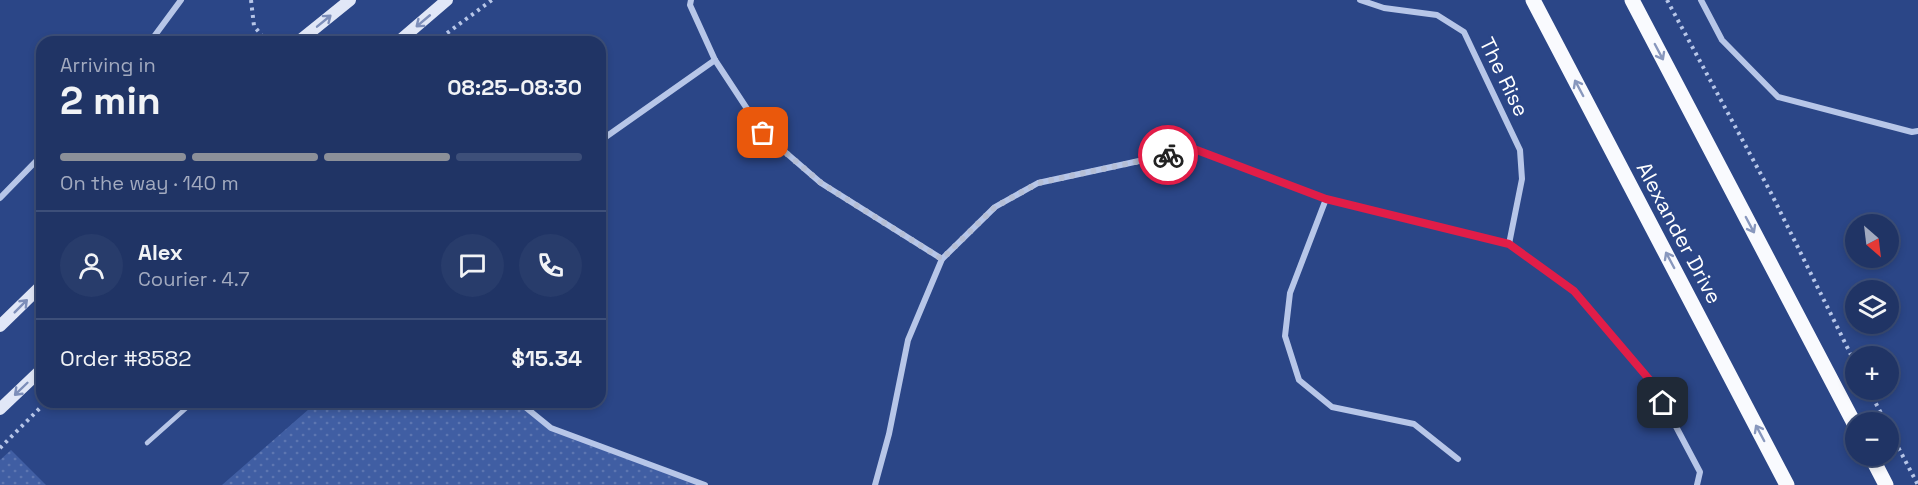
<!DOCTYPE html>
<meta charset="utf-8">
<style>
:root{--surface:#203465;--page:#283c6b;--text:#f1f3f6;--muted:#a2aabf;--line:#3d4f79;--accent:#8c9099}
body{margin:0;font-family:"Space Grotesk",sans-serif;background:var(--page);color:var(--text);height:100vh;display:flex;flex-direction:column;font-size:22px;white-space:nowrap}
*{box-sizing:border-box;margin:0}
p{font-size:20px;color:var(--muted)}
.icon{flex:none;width:33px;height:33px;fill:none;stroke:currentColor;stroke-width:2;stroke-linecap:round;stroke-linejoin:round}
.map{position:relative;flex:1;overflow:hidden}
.side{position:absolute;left:36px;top:36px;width:570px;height:372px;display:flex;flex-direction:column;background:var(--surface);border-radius:18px;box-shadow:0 3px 9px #0003,0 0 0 2px var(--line)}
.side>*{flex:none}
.needle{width:39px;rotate:152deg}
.fabs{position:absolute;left:1845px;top:214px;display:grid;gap:12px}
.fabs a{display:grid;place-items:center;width:54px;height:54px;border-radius:50%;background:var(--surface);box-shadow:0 3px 9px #0003,0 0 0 2px var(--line);font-size:30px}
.pin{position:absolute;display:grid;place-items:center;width:51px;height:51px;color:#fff;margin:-26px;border-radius:12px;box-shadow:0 3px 9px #0006}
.courier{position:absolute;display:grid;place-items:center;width:60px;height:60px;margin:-30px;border:4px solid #e11d48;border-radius:50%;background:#fff;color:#222;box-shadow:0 2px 8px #0007}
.head em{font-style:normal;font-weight:600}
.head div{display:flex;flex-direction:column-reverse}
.head{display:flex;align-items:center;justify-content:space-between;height:102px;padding:0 24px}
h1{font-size:39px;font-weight:600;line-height:45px}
.bar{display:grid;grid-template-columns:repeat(4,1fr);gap:9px 6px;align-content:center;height:72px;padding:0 24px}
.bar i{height:8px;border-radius:4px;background:var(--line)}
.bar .selected{background:var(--accent)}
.bar p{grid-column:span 4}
.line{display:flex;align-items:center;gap:15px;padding:0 24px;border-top:2px solid var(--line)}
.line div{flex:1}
.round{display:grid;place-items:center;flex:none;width:63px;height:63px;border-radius:32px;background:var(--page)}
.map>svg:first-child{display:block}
.park{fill:url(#park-dots)}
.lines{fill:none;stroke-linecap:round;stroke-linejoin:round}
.path{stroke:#b7c6e8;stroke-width:4;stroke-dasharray:3 4.5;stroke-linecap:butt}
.lane{stroke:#b7c6e8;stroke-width:4.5}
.street{stroke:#b7c6e8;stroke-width:6}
.secondary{stroke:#e1e7f7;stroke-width:12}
.primary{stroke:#f9fafe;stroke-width:15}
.oneway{stroke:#7d8eb9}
.oneway2{stroke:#8897bd}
.done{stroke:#b5bed5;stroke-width:6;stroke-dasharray:0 10.8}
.route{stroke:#e11d48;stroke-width:8}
.labels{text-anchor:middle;stroke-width:4.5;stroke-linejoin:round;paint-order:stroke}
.street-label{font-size:21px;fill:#fff;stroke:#2b4687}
</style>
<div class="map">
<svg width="1918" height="485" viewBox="0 0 1918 485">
<defs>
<pattern id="park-dots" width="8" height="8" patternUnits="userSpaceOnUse" patternTransform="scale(1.5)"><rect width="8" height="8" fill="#405ea3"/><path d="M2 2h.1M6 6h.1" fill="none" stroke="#5d76b1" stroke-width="1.8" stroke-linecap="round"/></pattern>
</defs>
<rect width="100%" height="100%" fill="#2b4687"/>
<g class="park">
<path d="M317,402H519L551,428L705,485H222Z"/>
<path d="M11,450L46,485H0V460Z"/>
</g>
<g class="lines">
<g class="path">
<path d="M251,0L254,26L267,42"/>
<path d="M1667,0L1771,193L1856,365"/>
<path d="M435,42L492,0"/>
<path d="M1869,390L1886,423"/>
<path d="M1888,428L1918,485"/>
<path d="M0,448L46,402"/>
</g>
<path class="lane" d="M147,443L193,402"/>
<g class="street">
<path d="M691,0L690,5L715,60L763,133L821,183L942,259"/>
<path d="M1360,0L1384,8L1437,15L1464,32L1520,150L1522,179L1509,244"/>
<path d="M1701,0L1722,40L1778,97L1912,132L1918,131"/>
<path d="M150,42L181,0"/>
<path d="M600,141L715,60"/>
<path d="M0,198L42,155"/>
<path d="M1326,199L1290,293L1285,336L1299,380L1332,407L1414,424L1458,459"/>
<path d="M519,402L551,428L705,485"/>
<path d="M875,485L889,434L908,340L942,259L995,207L1038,183L1194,149L1326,199L1509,244L1574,291L1654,385L1700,472L1697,485"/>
</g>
<g class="secondary">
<path d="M298,42L350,0"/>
<path d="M398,42L447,0"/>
<path d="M0,326L42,285"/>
<path d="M0,409L42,369"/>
</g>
<g class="primary">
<path d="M1533,0L1787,485"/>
<path d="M1632,0L1856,427"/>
<path d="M1871,456L1886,485"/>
</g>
</g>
<defs><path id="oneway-shaft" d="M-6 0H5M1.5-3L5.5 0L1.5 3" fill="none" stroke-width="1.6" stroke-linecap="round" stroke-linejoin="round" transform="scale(1.5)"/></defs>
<g class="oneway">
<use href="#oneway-shaft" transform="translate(324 21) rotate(-39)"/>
<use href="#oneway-shaft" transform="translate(423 21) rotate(140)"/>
<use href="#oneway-shaft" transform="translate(21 306) rotate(-45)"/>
<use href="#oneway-shaft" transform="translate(21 389) rotate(136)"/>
</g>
<g class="oneway2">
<use href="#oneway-shaft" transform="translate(1659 52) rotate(62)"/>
<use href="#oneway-shaft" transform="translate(1579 88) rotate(-118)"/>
<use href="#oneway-shaft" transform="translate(1750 225) rotate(62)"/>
<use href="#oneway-shaft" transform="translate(1670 260) rotate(-118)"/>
<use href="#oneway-shaft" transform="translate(1760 433) rotate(-118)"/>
</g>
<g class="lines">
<path class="done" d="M763,133L821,183L942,259L995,207L1038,183L1168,155"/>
<path class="route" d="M1168,155L1194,149L1326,199L1509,244L1574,291L1654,385L1663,403"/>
</g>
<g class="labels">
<g class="street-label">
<text transform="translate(1504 77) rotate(64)" y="7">The Rise</text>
<text transform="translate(1679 233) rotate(62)" y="7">Alexander Drive</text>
</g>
</g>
</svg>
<div class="fabs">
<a><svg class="needle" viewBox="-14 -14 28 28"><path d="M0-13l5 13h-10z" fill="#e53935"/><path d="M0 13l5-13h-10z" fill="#a2aabf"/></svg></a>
<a><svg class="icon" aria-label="layers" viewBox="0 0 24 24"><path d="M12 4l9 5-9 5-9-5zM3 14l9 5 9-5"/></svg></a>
<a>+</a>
<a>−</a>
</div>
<div class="pin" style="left:763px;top:133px;background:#ea580c"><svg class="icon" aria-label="bag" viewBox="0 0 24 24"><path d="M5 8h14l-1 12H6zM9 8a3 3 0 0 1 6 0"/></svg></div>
<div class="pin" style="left:1663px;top:403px;background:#1f2937"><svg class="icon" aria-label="home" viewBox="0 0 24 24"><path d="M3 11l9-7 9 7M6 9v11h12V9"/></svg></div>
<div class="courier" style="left:1168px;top:155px"><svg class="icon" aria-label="bike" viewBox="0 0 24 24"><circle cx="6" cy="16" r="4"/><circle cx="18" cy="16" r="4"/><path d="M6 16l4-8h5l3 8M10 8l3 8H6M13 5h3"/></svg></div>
<section class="side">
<div class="head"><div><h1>2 min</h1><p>Arriving in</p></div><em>08:25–08:30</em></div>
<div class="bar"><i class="selected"></i><i class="selected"></i><i class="selected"></i><i></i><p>On the way · 140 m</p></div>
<div class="line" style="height:108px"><a class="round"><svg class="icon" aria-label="person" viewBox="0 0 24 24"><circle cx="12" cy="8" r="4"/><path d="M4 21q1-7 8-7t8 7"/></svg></a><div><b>Alex</b><p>Courier · 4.7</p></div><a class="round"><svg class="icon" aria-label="chat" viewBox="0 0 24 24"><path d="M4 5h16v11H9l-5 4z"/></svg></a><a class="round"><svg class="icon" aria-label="phone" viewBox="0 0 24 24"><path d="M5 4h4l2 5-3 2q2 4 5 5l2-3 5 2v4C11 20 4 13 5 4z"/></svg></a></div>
<div class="line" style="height:78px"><div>Order #8582</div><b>$15.34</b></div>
</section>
</div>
